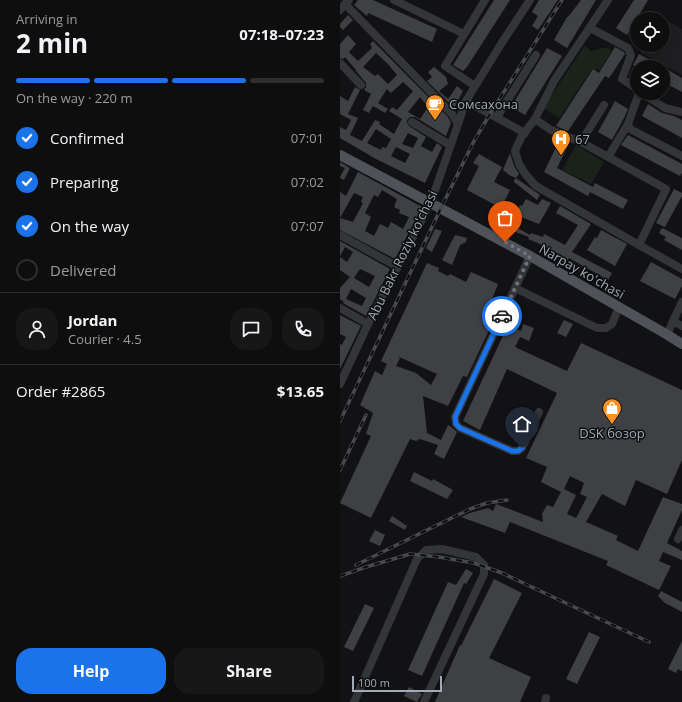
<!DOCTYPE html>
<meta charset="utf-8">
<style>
:root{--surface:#0e0e0f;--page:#171718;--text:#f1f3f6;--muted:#9b9c9e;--line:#2e2e2f;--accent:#1a73e8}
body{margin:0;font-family:"Open Sans",sans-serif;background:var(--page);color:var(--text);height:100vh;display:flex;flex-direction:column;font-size:15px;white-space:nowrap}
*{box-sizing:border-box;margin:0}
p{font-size:13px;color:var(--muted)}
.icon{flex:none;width:22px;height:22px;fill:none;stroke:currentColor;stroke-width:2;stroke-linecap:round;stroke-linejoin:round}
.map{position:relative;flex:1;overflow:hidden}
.sheet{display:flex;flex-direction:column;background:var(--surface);width:340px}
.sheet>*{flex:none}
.controls{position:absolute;left:290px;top:12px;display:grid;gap:8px}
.controls a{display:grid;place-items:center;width:40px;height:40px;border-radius:50%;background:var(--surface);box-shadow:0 2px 10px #0003,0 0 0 1px var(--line);font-size:20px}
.scale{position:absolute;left:12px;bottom:10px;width:90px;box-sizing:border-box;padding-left:4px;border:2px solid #a2abb5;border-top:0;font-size:11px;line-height:14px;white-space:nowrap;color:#a2abb5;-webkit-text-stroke:3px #0d0d0f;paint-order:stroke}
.pin{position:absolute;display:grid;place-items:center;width:34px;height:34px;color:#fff;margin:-41px -17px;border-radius:50% 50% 50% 0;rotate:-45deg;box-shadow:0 0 4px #0007}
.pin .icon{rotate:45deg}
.courier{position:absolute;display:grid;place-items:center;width:40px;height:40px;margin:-20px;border:3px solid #1a73e8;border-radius:50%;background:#fff;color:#222;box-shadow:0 1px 5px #0007}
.summary em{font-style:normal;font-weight:700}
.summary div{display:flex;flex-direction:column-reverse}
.summary{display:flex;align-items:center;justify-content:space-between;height:68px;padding:0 16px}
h1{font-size:26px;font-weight:700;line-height:30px}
.bar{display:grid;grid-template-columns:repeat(4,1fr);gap:6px 4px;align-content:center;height:48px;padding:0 16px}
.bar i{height:5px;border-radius:3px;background:var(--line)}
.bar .active{background:var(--accent)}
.bar p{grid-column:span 4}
.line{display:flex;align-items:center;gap:10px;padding:0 16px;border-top:1px solid var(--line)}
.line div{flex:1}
.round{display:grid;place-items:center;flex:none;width:42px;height:42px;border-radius:16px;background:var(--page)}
ol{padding:0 16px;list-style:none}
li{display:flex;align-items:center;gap:12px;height:44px}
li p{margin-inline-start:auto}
li .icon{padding:4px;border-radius:50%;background:var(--accent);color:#fff;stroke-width:4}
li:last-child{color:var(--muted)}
li i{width:22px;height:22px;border:2px solid var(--line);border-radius:50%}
.button{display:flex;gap:8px;margin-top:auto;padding:8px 16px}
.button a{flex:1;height:46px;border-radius:16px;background:var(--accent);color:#fff;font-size:16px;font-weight:700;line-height:46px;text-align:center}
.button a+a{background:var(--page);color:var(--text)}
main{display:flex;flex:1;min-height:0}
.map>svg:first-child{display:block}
.built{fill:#1e1e21}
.green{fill:#1a221a}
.building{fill:#3e4044;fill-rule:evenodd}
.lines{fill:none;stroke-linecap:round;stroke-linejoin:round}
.minor{stroke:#333539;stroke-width:8}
.major{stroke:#4f5258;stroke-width:10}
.rail-casing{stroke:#46494e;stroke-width:3.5}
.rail{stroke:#0d0d0f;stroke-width:2;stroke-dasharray:6;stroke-linecap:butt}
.done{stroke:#70757d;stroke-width:4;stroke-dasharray:0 7.2}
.route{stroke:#1a73e8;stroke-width:5}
.labels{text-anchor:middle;stroke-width:3;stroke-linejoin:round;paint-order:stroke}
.poi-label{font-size:13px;fill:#a2abb5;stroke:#0d0d0f;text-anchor:start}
.street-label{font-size:13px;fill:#a2abb5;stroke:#0d0d0f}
</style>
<main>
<section class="sheet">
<div class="summary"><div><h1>2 min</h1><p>Arriving in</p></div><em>07:18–07:23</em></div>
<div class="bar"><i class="active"></i><i class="active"></i><i class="active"></i><i></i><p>On the way · 220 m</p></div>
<ol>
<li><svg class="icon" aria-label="check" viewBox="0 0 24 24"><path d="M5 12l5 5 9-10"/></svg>Confirmed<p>07:01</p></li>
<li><svg class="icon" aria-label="check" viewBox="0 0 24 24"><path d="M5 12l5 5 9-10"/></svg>Preparing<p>07:02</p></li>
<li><svg class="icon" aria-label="check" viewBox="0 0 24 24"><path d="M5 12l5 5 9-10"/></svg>On the way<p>07:07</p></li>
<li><i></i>Delivered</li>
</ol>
<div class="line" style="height:72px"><a class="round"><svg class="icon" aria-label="person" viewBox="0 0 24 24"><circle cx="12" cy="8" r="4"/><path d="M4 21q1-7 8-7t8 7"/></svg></a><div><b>Jordan</b><p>Courier · 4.5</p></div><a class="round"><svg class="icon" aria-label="chat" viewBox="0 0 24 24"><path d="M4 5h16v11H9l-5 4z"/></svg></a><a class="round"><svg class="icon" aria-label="phone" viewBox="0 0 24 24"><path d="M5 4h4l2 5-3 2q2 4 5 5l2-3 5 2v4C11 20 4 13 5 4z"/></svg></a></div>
<div class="line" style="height:52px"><div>Order #2865</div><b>$13.65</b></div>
<div class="button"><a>Help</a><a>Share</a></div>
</section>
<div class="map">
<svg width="342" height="702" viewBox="0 0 342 702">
<rect width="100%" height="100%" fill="#121214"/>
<path class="built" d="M321,17L342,29V75L301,53L305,45H323V19H319Z"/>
<g class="green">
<path d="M245,45L251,51L263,48H270L271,52L260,70L252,69L219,118L203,108Z"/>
<path d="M236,145L264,162L251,184L222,170Z"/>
</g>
<g class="building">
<path d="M18,0H33L97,29L92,42L28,13L27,16L14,5Z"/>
<path d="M154,0H170L127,67L123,71L113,65Z"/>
<path d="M199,0H218L198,30L192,26L198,16L192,12Z"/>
<path d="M241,0H256L227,48L214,40L227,17H228Z"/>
<path d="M294,0H308L287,35L276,28Z"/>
<path d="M8,15L13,20L3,30L0,27V24Z"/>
<path d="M8,35L16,44L9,52L18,61L32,48L30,44L33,41L108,117L111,123L106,136L75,117H70L67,120V122L69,126L86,137L81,146L92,152L97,143L102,147L85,183L36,159L0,138V127L6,130L11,120L0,114V96L8,101L15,87L20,90L8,114L18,118L10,135L22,141L35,120L40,122L39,124L54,134L62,119L49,111L52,107L57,110L73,91L63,82L51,93L47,89L38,103L48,109L45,113L33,106L29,113L23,110L31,94L24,90L26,87V83L16,71V70L5,57L3,59L0,58V44ZM36,53L48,64L57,75L48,84L38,74L35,76L23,67ZM80,97L88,107L80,119L68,112ZM36,129L51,139L46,148L42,147L41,150L27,143ZM68,133L78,138L73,148L62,144ZM56,147L70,154L65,163L51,156Z"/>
<path d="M275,47L284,52L285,54L269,78L265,76L228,131L216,126L253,69L259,73Z"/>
<path d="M207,48L222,56L185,115L171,107Z"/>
<path d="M299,54L323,67H296L293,65Z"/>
<path d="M94,67L106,77L108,84L99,91L108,99L117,86L123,91L114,108L87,81L92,77L88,72Z"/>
<path d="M323,67L342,78V92L323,82Z"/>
<path d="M275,101L288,109L284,118L272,140L258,132Z"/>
<path d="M308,104L322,113L334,116L342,120V138L302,116Z"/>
<path d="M288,135L342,164V173L340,176L281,145Z"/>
<path d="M220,139L229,144L217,168L253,187L255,183L288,200L283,209L250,192L248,196L204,172Z"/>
<path d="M170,153L174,166L179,174L176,178L169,175L163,170Z"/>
<path d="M139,154L162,167L154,182L170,190L161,208L127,190L139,166L133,163Z"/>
<path d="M0,162L10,168L4,180L0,178V177L5,168L0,166Z"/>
<path d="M18,172L82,207L55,259L0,230V192L6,196ZM42,190L57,199L54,207L60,210L59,213L69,217L63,229L51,222L48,228L40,224L34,236L25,231L31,217L25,213L34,195L38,197ZM14,193L23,197L21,202L23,203L13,222L0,218Z"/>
<path d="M176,178L200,195L197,200L174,182V180Z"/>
<path d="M334,189L342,193V196L325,227L316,223Z"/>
<path d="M186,199L198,205L202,199L211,203L199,224L181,217L176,227L190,235L191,233L203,237L204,234L225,245L238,225L216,213L220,206L251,224L232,252L272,273L268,280L229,258L226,263L219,259L221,255L198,243L188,239L189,237L170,230L180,205L182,206Z"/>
<path d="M322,228L342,238V250L324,240L326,237L319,233Z"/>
<path d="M95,229L102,231L92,252L86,248Z"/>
<path d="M261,230L287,244L275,266L247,250L255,237L257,238Z"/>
<path d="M115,235L127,238L126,242L120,245L112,265L102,260Z"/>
<path d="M0,241L50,269L26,316L3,303L4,302L0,299V288L10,277L0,270V257L7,262L13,252L5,247L0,256ZM20,269L35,276L29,287L14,278ZM11,289L26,298L22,306L6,299Z"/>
<path d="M311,262L342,279V286L335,299L300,281Z"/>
<path d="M87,263L99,268L98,271L108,276L110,274L126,282L131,272L158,284L151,302L156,304L153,311L157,313L127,377L123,376L108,406L83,396L87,433L101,440L108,425L111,427L117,432L104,459L94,454L98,445L80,439L76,441L70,439L31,518L0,503L31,436L26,434L33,413L20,405L35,371L42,375L47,364L41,361ZM57,356L97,374L91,385L76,373L56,366L60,358Z"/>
<path d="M0,315L21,326L0,369V344L2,345L6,337L0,334Z"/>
<path d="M224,320L233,324L226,337L217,333Z"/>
<path d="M183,324L194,328L189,341L180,337L175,347L227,371L241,343L342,390V460L327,494L296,480L285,506L262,494L246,522L278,536L276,540L298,551L323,497L342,504V510L327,543L342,551V560L323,552L319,561L331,566L319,590L266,565L268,561L170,522L165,533L121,517L130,513L148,508L153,511L156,504L203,522L202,514L207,505L213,507L221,492L201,482L207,467L186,458L217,393L167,369L140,430L123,421L168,325L181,331ZM230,476L244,483L240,494L247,497L236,518L227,514L236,495L224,489Z"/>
<path d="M74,472L92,481L93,479L113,490L107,499L70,481Z"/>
<path d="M52,516L67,526L65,530L49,521Z"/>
<path d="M35,530L45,535L40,546L29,541Z"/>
<path d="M126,569L133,573L126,584L124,583L82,676L68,670L108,582L116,585Z"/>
<path d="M154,579L182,593L149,658L191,677L180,702H95L120,645L121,646Z"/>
<path d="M321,591L342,602V612L325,603L318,596Z"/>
<path d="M25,604L34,608L13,651L4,647Z"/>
<path d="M249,632L260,637L237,684L226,679Z"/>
<path d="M342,641V671L338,669L336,673L328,669Z"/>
<path d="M69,687L82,694L77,702L64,696Z"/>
</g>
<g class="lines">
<g class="minor">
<path d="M54,0L124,34"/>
<path d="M268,0L214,81L195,119L182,136L178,144L175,151L179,164L186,175L196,186L299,245"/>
<path d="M5,4L112,114L118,124"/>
<path d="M0,10L9,0"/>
<path d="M250,28L288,48L291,55L282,79L297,89"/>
<path d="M0,63L21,85"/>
<path d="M135,86L105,66L145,0"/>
<path d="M299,93L288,124L290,129L342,156"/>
<path d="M302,93L325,108L342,112"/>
<path d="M126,101L185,133"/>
<path d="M157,117L196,55"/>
<path d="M195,119L211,130L241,142L326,189L299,245L342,269"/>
<path d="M72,122L110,145"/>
<path d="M241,142L264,105"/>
<path d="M268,157L288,124"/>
<path d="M0,235L58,267"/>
<path d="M190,256L115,417L116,424L120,428L172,451H178L182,448L199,412"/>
<path d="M175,288L257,328H266L272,324L279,307"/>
<path d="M0,308L28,324"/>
<path d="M333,321L342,326"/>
<path d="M327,334L342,302"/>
<path d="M0,384L28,324L91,202L126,101L161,44L190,0"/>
<path d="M338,539L342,530"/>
<path d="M14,702L77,559L86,550L102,549L136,557L144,565V574L84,702"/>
<path d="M205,702L206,698"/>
</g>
<path class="major" d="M0,155L190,256L326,334L342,344"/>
<defs>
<g id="rail">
<path d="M0,421L101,208L134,141L150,114L222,0"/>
<path d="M0,470L26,415"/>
<path d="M16,565L130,509L147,503L167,500"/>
<path d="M0,576L26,567L70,554L99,557L134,563L162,573L309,642"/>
</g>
</defs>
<use href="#rail" class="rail-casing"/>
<use href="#rail" class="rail"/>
</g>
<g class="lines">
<path class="done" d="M162,316L190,256L165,242"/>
<path class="route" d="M162,316L115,417L116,424L120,428L172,451H178L182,448"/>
</g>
<defs>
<symbol id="cafe-pin" viewBox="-11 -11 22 30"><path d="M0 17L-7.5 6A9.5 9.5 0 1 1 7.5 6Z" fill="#fc9122" stroke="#0d0d0f"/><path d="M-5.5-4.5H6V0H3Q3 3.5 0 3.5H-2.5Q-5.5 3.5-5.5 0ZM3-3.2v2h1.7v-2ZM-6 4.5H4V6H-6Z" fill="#fff"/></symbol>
<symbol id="hospital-pin" viewBox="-11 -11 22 30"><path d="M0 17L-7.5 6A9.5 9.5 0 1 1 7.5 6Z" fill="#fc9122" stroke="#0d0d0f"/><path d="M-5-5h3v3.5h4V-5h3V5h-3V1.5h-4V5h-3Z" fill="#fff"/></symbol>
<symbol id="shop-pin" viewBox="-11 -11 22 30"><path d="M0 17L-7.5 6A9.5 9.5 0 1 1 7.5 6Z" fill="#fc9122" stroke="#0d0d0f"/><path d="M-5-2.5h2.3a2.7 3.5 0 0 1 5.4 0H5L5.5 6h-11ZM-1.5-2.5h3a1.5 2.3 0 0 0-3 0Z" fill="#fff"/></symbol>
</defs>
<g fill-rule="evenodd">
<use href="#cafe-pin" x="84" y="93" width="22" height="30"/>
<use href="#hospital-pin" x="210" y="128" width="22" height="30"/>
<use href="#shop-pin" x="261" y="397" width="22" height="30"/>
</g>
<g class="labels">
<g class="poi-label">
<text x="109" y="109">Сомсахона</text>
<text x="235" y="144">67</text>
<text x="272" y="438" text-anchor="middle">DSK бозор</text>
</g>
<g class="street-label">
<text transform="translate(62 255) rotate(-64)" y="5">Abu Bakr Roziy ko'chasi</text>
<text transform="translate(242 271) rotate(30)" y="5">Narpay ko'chasi</text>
</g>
</g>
</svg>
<div class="controls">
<a><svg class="icon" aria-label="locate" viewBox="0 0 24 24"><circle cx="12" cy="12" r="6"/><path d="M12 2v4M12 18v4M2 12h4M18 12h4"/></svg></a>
<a><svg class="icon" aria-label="layers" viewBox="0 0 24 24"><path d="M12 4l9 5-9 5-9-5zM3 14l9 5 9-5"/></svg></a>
</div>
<div class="scale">100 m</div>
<div class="pin" style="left:165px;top:242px;background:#ea580c"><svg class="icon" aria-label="bag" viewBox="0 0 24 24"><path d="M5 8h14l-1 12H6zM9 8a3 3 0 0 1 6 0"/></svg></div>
<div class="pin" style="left:182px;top:448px;background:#1f2937"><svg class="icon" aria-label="home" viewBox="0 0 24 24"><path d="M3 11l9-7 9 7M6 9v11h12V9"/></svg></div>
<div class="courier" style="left:162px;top:316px"><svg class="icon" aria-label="car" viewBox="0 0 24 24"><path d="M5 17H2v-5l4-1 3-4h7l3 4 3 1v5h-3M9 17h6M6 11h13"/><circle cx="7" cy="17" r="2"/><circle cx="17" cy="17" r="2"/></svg></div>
</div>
</main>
